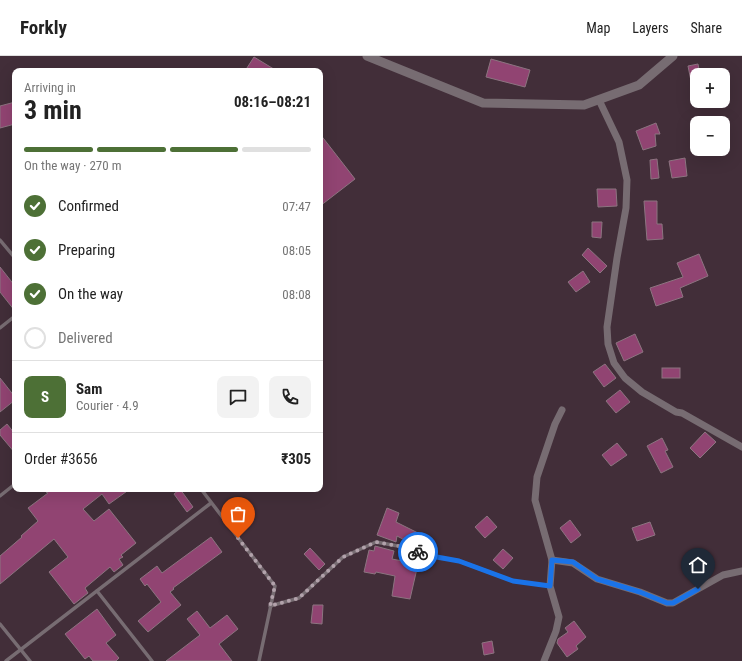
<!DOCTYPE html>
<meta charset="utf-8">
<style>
:root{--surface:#fff;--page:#f2f2f2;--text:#222;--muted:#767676;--line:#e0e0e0;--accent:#4d7036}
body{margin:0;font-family:"Roboto Condensed",sans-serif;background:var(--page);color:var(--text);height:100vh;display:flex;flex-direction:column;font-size:15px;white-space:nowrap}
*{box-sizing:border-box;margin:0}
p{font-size:13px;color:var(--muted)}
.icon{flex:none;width:22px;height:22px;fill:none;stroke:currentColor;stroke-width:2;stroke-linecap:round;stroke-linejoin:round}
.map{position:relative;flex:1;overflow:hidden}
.details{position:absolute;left:12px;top:12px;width:311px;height:424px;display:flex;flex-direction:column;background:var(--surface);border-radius:8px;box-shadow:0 4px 16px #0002}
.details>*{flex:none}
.tools{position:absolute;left:690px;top:12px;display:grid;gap:8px}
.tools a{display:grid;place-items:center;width:40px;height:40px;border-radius:8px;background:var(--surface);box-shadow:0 4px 16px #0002;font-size:20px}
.pin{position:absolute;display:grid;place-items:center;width:34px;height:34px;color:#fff;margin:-41px -17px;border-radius:50% 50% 50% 0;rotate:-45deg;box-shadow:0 0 4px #0007}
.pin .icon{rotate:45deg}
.courier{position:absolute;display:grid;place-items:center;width:40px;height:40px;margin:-20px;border:3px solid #1a73e8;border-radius:50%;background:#fff;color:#222;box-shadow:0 1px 5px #0007}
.headline em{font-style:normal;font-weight:700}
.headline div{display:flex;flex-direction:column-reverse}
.headline{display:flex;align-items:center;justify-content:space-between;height:68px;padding:0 12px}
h1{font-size:26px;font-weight:700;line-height:30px}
.bar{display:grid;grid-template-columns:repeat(4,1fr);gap:6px 4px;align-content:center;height:48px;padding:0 12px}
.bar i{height:5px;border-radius:3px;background:var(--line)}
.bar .on{background:var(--accent)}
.bar p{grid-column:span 4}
.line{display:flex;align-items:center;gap:10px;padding:0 12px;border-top:1px solid var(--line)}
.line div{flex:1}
.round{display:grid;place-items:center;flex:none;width:42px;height:42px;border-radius:8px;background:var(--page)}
ol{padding:0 12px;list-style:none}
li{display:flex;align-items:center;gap:12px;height:44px}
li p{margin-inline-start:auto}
li .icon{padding:4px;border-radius:50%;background:var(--accent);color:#fff;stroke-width:4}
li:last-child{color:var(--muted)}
li i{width:22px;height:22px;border:2px solid var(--line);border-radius:50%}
header{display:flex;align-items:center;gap:24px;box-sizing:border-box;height:56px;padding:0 20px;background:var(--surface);border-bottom:1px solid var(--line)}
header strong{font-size:19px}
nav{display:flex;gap:22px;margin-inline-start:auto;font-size:14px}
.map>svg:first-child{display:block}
.building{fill:#914472;stroke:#8c7480}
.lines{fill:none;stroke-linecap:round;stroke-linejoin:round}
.service{stroke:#776c72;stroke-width:3.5}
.minor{stroke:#776c72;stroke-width:7}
.tertiary{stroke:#776c72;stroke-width:9}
.done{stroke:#b2a2ab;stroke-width:4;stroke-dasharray:0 7.2}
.route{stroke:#1a73e8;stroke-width:5}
</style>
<header>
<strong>Forkly</strong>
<nav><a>Map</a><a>Layers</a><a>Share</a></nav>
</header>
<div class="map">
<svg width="742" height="605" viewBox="0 0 742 605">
<rect width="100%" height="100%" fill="#422e39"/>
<g class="building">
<path d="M254,1L277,15H245Z"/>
<path d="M491,3L530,14L525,31L486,21Z"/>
<path d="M698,8L700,19H697V24L691,25L688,10Z"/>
<path d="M15,46V68L0,72V50Z"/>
<path d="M656,67L660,78H655L656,90L643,94L636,75Z"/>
<path d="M320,78L355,123L320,150Z"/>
<path d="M685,102L687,120L672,122L669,105Z"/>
<path d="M657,103L659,122L651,123L650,104Z"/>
<path d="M597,133H616L617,150L598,151Z"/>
<path d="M644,145H657V168H662L663,183L647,184Z"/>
<path d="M592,166H602L601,182L592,181Z"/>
<path d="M588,192L607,210L600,217L582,199Z"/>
<path d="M699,198L708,220L680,232L683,241L656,250L650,232L683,221L677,207Z"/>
<path d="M0,211L15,230V255L0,236Z"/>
<path d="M583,215L590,226L576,236L568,226Z"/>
<path d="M635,278L643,296L624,305L616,287Z"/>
<path d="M605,308L616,322L604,331L593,316Z"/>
<rect x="662" y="312" width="18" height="10"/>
<path d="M0,322L15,341V344L0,356Z"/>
<path d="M620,334L630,346L616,357L606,345Z"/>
<path d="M7,368L15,378V397L0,379V374Z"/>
<path d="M705,376L716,386L700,402L690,392Z"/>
<path d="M662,382L668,394L665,395L673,411L661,417L647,390Z"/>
<path d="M617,387L627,399L611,410L602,399Z"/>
<path d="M50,433H130L109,448L102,438L83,453L94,465L109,453L136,487L121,499L123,501L119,503L123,509L114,516L110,511L85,532L88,537L74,548L49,516L68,501L54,483L0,528V500L22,481L21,480L38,465L28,452L48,437L46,436Z"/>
<path d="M180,433L193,451L187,456L174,438Z"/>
<path d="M387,452L399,457L396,466L426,481L420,492L397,480L396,486L377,479Z"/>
<path d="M487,460L497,471L485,482L475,471Z"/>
<path d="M570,464L581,479L571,487L560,472Z"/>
<path d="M650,466L655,479L637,485L632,472Z"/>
<path d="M211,481L222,496L173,532L174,533L170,536L181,549L148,576L138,565L161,546L147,528L145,530L140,523L157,510L162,517Z"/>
<path d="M375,490L394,495L392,503L418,508L410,543L392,540L395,520L376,516L375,518L364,516L369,494L374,495Z"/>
<path d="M310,492L325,508L319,514L304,498Z"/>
<path d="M503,493L513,502L503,513L493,504Z"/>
<path d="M313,549H323L322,568L311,567Z"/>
<path d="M97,553L116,579L106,587L119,602L116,605H93L89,600L85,603L65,578Z"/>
<path d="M197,555L210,572L227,559L238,573L219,588L232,605H166L200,579L187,563Z"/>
<path d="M574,565L586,581L576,590L578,593L567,601L557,587L558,583L568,576L565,572Z"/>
<path d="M492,585L494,597L484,599L482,587Z"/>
</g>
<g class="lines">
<g class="service">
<path d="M0,184L15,202"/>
<path d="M0,272L15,260"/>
<path d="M201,433L275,530L259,605"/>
<path d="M0,440L15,428"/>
<path d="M97,535L152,605"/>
<path d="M270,550L299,542L343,501L376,486L398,490L431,500L459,505L513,525L550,530"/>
<path d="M0,568L30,605"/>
<path d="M6,605L211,447"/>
</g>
<g class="minor">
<path d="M599,44L619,86L627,124L626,152L617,202L607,271L608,288L614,307L625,322L642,336L676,356L682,357L742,391"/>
<path d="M552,504L573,507L597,523L640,536L667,547H673L723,519L742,515"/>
<path d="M544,605L556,575L559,561L550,530L552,504L535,444L537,421L555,368L562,354"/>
</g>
<path class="tertiary" d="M367,0L483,47L584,49L639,29L673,0"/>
</g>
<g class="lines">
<path class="done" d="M238,482L275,530L270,550L299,542L343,501L376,486L398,490L418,496"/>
<path class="route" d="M418,496L431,500L459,505L513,525L550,530L552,504L573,506L597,523L640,536L667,547H673L698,533"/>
</g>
</svg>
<div class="tools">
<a>+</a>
<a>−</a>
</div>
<div class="pin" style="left:238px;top:482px;background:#ea580c"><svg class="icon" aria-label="bag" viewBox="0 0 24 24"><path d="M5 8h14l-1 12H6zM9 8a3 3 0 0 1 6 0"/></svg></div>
<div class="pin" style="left:698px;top:533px;background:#1f2937"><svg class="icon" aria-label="home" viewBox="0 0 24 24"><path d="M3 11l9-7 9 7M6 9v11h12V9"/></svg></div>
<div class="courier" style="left:418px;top:496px"><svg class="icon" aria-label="bike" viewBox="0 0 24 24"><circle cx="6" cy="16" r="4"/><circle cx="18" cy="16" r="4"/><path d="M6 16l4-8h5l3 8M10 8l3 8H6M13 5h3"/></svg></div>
<section class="details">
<div class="headline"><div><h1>3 min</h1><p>Arriving in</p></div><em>08:16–08:21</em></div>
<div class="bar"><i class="on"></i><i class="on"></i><i class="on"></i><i></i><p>On the way · 270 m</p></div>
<ol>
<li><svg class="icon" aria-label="check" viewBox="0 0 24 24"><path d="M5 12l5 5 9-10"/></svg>Confirmed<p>07:47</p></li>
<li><svg class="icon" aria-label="check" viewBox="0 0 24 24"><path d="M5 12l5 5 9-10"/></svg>Preparing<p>08:05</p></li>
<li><svg class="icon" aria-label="check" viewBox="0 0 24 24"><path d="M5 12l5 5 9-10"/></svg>On the way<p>08:08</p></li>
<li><i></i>Delivered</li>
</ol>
<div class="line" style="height:72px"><b class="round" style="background:var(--accent);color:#fff">S</b><div><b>Sam</b><p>Courier · 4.9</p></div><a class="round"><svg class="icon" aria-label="chat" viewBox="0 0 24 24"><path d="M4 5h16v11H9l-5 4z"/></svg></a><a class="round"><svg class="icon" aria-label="phone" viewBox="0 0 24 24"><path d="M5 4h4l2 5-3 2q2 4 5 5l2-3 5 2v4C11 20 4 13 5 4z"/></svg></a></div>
<div class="line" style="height:52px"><div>Order #3656</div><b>₹305</b></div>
</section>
</div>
